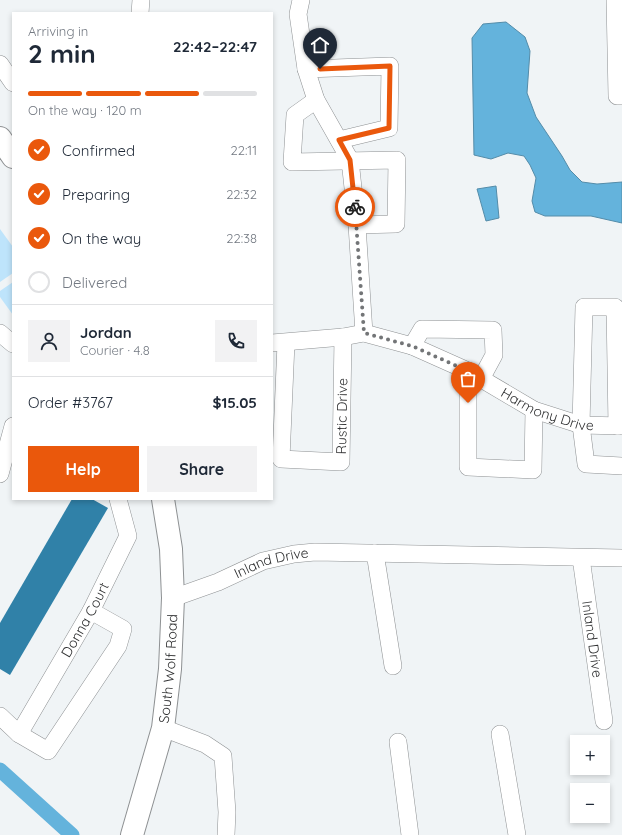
<!DOCTYPE html>
<meta charset="utf-8">
<style>
:root{--surface:#fff;--page:#f2f2f3;--text:#1f2937;--muted:#747a83;--line:#e0e1e3;--accent:#ea580c}
body{margin:0;font-family:Quicksand,sans-serif;background:var(--page);color:var(--text);height:100vh;display:flex;flex-direction:column;font-size:15px;white-space:nowrap}
*{box-sizing:border-box;margin:0}
p{font-size:13px;color:var(--muted)}
.icon{flex:none;width:22px;height:22px;fill:none;stroke:currentColor;stroke-width:2;stroke-linecap:round;stroke-linejoin:round}
.map{position:relative;flex:1;overflow:hidden}
.sheet{position:absolute;left:12px;top:12px;width:261px;height:488px;display:flex;flex-direction:column;background:var(--surface);border-radius:0px;box-shadow:0 2px 6px #0003}
.sheet>*{flex:none}
.controls{position:absolute;left:570px;top:735px;display:grid;gap:8px}
.controls a{display:grid;place-items:center;width:40px;height:40px;border-radius:0px;background:var(--surface);box-shadow:0 2px 6px #0003;font-size:20px}
.pin{position:absolute;display:grid;place-items:center;width:34px;height:34px;color:#fff;margin:-41px -17px;border-radius:50% 50% 50% 0;rotate:-45deg;box-shadow:0 0 4px #0007}
.pin .icon{rotate:45deg}
.courier{position:absolute;display:grid;place-items:center;width:40px;height:40px;margin:-20px;border:3px solid #ea580c;border-radius:50%;background:#fff;color:#222;box-shadow:0 1px 5px #0007}
.headline em{font-style:normal;font-weight:700}
.headline div{display:flex;flex-direction:column-reverse}
.headline{display:flex;align-items:center;justify-content:space-between;height:68px;padding:0 16px}
h1{font-size:26px;font-weight:700;line-height:30px}
.bar{display:grid;grid-template-columns:repeat(4,1fr);gap:6px 4px;align-content:center;height:48px;padding:0 16px}
.bar i{height:5px;border-radius:3px;background:var(--line)}
.bar .current{background:var(--accent)}
.bar p{grid-column:span 4}
.line{display:flex;align-items:center;gap:10px;padding:0 16px;border-top:1px solid var(--line)}
.line div{flex:1}
.round{display:grid;place-items:center;flex:none;width:42px;height:42px;border-radius:0px;background:var(--page)}
ol{padding:0 16px;list-style:none}
li{display:flex;align-items:center;gap:12px;height:44px}
li p{margin-inline-start:auto}
li .icon{padding:4px;border-radius:50%;background:var(--accent);color:#fff;stroke-width:4}
li:last-child{color:var(--muted)}
li i{width:22px;height:22px;border:2px solid var(--line);border-radius:50%}
.primary-button{display:flex;gap:8px;margin-top:auto;padding:8px 16px}
.primary-button a{flex:1;height:46px;border-radius:0px;background:var(--accent);color:#fff;font-size:16px;font-weight:700;line-height:46px;text-align:center}
.primary-button a+a{background:var(--page);color:var(--text)}
.map>svg:first-child{display:block}
.green{fill:#bee4fb}
.water{fill:#64b3dc;stroke:#548ca9}
.lines{fill:none;stroke-linecap:round;stroke-linejoin:round}
.canal{stroke:#64b3dc;stroke-width:15}
.building{fill:#3081a8}
.minor-casing{stroke:#8e9193;stroke-width:18}
.major-casing{stroke:#8e9193;stroke-width:24}
.minor{stroke:#fff;stroke-width:17}
.major{stroke:#fff;stroke-width:22}
.done{stroke:#737577;stroke-width:4;stroke-dasharray:0 7.2}
.route{stroke:#ea580c;stroke-width:5}
.labels{text-anchor:middle;stroke-width:4;stroke-linejoin:round;paint-order:stroke}
.street-label{font-size:14px;fill:#303132;stroke:#f0f4f6}
</style>
<div class="map">
<svg width="622" height="835" viewBox="0 0 622 835">
<rect width="100%" height="100%" fill="#f0f4f6"/>
<g class="green">
<path d="M0,229L13,247V273L0,282Z"/>
<path d="M13,282V315L0,297V291Z"/>
</g>
<g class="water">
<path d="M506,22L525,37L530,51L527,93L536,117L562,156L570,170L582,182L597,184L622,182V223L591,216H545L535,212L532,201L536,178L530,165L524,156L508,153L491,159L474,155L472,38L483,24Z"/>
<path d="M496,186L499,218L486,221L477,189Z"/>
</g>
<g class="lines">
<path class="canal" d="M0,770L72,835"/>
</g>
<path class="building" d="M72,499H92L108,508L10,675L0,669V623Z"/>
<g class="lines">
<defs>
<g id="minor">
<path d="M301,0L298,14L306,69L316,100L350,160L357,225L364,333"/>
<path d="M615,0L617,96H622"/>
<path d="M140,13L141,0"/>
<path d="M0,64L13,83"/>
<path d="M306,69L390,66L389,128L339,140"/>
<path d="M316,100L295,115L292,162L397,160L396,224L357,225"/>
<path d="M0,333L13,344"/>
<path id="s1" d="M272,343L343,337L364,333L412,346L468,371L534,410L581,425L622,426"/>
<path id="s2" d="M286,343L281,459L341,462L343,337"/>
<path d="M412,346L422,329L493,330L494,355L481,379"/>
<path d="M468,371V467L533,470L534,410"/>
<path d="M617,426L615,307H584L581,425L586,464L622,466"/>
<path d="M0,474L13,426"/>
<path d="M375,553L393,666"/>
<path id="s3" d="M581,558L604,721"/>
<path id="s4" d="M173,598L218,582L263,561L294,554L315,552L622,558"/>
<path d="M0,716L19,734L48,751L118,646L123,629L91,611"/>
<path d="M163,728L205,744L223,756L227,812L226,835"/>
<path id="s5" d="M19,734L91,611L128,536L118,499"/>
<path d="M500,734L517,835"/>
<path d="M398,742L410,835"/>
</g>
<g id="major">
<path d="M0,138L13,157"/>
<path id="s6" d="M132,835L163,728L170,669L173,598L171,549L163,499"/>
</g>
</defs>
<use href="#minor" class="minor-casing"/>
<use href="#major" class="major-casing"/>
<use href="#minor" class="minor"/>
<use href="#major" class="major"/>
</g>
<g class="lines">
<path class="done" d="M355,207L364,333L412,346L468,371V403"/>
<path class="route" d="M320,69L390,66L389,128L339,140L350,160L355,207"/>
</g>
<g class="labels">
<g class="street-label">
<text dy="5" stroke="none"><textPath href="#s1" startOffset="293">Harmony Drive</textPath></text>
<text dy="5" stroke="none"><textPath href="#s2" startOffset="222">Rustic Drive</textPath></text>
<text dy="5" stroke="none"><textPath href="#s4" startOffset="105">Inland Drive</textPath></text>
<text dy="5" stroke="none"><textPath href="#s5" startOffset="132">Donna Court</textPath></text>
<text dy="5" stroke="none"><textPath href="#s3" startOffset="82">Inland Drive</textPath></text>
<text dy="5" stroke="none"><textPath href="#s6" startOffset="171">South Wolf Road</textPath></text>
</g>
</g>
</svg>
<div class="controls">
<a>+</a>
<a>−</a>
</div>
<div class="pin" style="left:468px;top:403px;background:#ea580c"><svg class="icon" aria-label="bag" viewBox="0 0 24 24"><path d="M5 8h14l-1 12H6zM9 8a3 3 0 0 1 6 0"/></svg></div>
<div class="pin" style="left:320px;top:69px;background:#1f2937"><svg class="icon" aria-label="home" viewBox="0 0 24 24"><path d="M3 11l9-7 9 7M6 9v11h12V9"/></svg></div>
<div class="courier" style="left:355px;top:207px"><svg class="icon" aria-label="bike" viewBox="0 0 24 24"><circle cx="6" cy="16" r="4"/><circle cx="18" cy="16" r="4"/><path d="M6 16l4-8h5l3 8M10 8l3 8H6M13 5h3"/></svg></div>
<section class="sheet">
<div class="headline"><div><h1>2 min</h1><p>Arriving in</p></div><em>22:42–22:47</em></div>
<div class="bar"><i class="current"></i><i class="current"></i><i class="current"></i><i></i><p>On the way · 120 m</p></div>
<ol>
<li><svg class="icon" aria-label="check" viewBox="0 0 24 24"><path d="M5 12l5 5 9-10"/></svg>Confirmed<p>22:11</p></li>
<li><svg class="icon" aria-label="check" viewBox="0 0 24 24"><path d="M5 12l5 5 9-10"/></svg>Preparing<p>22:32</p></li>
<li><svg class="icon" aria-label="check" viewBox="0 0 24 24"><path d="M5 12l5 5 9-10"/></svg>On the way<p>22:38</p></li>
<li><i></i>Delivered</li>
</ol>
<div class="line" style="height:72px"><a class="round"><svg class="icon" aria-label="person" viewBox="0 0 24 24"><circle cx="12" cy="8" r="4"/><path d="M4 21q1-7 8-7t8 7"/></svg></a><div><b>Jordan</b><p>Courier · 4.8</p></div><a class="round"><svg class="icon" aria-label="phone" viewBox="0 0 24 24"><path d="M5 4h4l2 5-3 2q2 4 5 5l2-3 5 2v4C11 20 4 13 5 4z"/></svg></a></div>
<div class="line" style="height:52px"><div>Order #3767</div><b>$15.05</b></div>
<div class="primary-button"><a>Help</a><a>Share</a></div>
</section>
</div>
